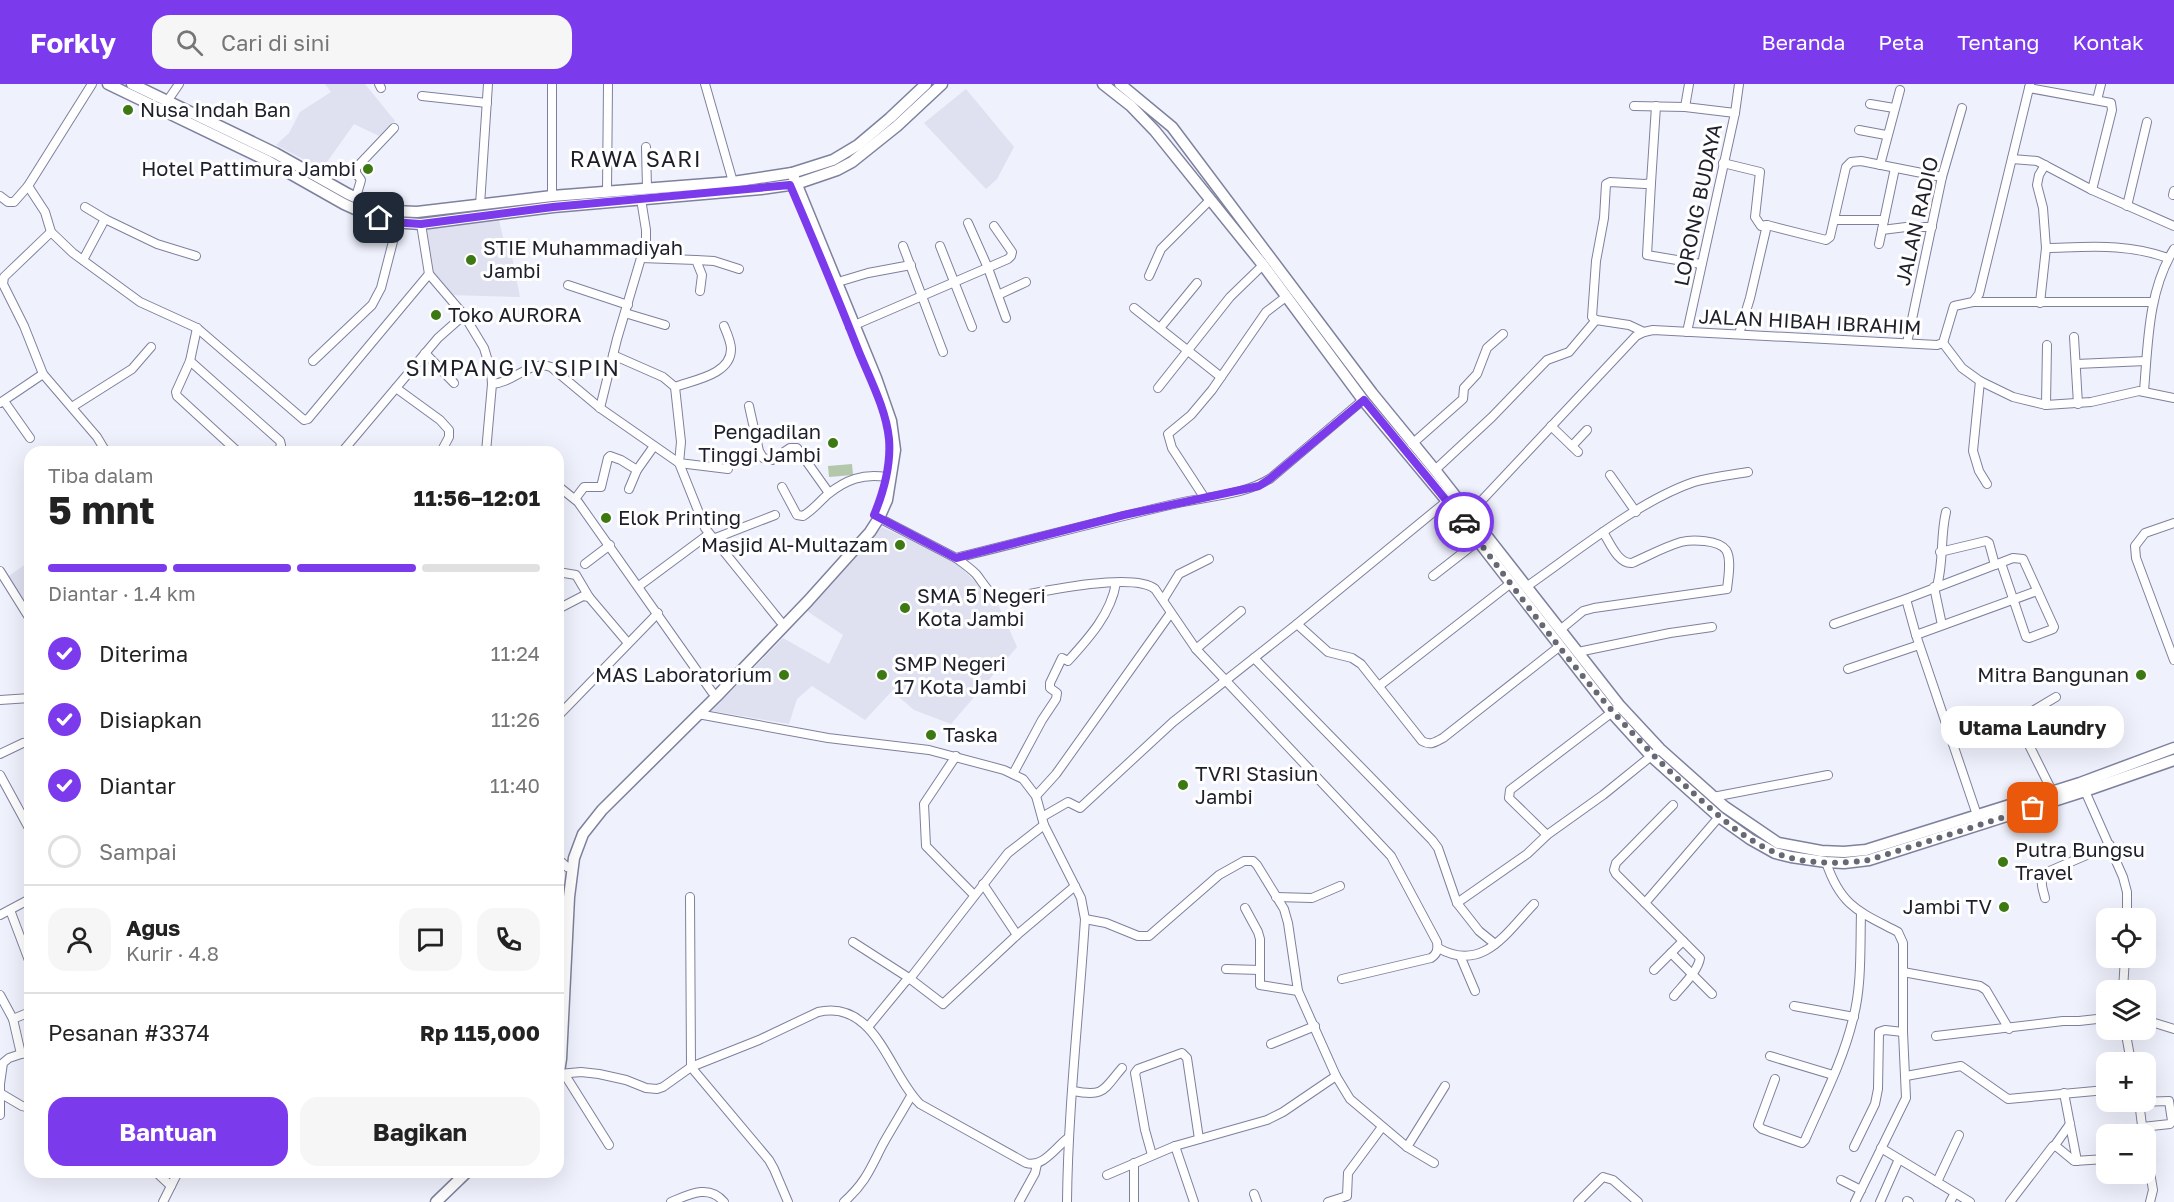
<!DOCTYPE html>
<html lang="id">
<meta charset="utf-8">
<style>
:root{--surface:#fff;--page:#f6f6f6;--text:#222;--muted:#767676;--line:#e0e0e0;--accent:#7c3aed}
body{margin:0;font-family:"Golos Text",sans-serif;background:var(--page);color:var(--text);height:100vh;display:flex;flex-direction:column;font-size:22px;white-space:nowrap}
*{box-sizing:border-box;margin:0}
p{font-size:20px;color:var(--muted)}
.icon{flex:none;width:33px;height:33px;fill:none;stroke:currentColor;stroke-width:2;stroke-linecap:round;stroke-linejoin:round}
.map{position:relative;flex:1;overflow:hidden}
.sheet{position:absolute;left:24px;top:362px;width:540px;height:732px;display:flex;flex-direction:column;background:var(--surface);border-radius:18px;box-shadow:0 6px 24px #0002}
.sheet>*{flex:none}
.controls{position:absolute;left:2096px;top:824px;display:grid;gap:12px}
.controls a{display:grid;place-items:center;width:60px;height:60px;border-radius:12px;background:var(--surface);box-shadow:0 6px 24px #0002;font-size:30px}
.pin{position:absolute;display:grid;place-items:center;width:51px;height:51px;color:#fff;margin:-26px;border-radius:12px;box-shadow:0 3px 9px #0006}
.courier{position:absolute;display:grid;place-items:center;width:60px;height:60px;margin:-30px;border:4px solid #7c3aed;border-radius:50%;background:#fff;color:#222;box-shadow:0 2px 8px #0007}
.bubble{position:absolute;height:42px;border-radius:18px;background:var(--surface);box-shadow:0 6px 24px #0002;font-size:20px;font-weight:700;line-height:42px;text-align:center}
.head em{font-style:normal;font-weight:700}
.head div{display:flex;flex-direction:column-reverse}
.head{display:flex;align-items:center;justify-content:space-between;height:102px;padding:0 24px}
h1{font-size:39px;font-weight:700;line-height:45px}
.bar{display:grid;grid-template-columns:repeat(4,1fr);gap:9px 6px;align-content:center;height:72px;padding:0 24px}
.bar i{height:8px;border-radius:4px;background:var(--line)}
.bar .current{background:var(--accent)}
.bar p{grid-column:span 4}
.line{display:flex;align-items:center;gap:15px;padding:0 24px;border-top:2px solid var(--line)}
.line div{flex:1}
.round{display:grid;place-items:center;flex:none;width:63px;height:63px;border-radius:18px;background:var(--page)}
ol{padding:0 24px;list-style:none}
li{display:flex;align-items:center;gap:18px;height:66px}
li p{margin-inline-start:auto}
li .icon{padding:6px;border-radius:50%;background:var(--accent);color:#fff;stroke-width:4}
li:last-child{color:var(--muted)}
li i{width:33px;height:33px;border:3px solid var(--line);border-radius:50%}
.cta{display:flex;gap:12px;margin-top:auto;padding:12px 24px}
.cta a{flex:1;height:69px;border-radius:18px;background:var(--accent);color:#fff;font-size:24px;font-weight:700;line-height:69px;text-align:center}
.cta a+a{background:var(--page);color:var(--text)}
header{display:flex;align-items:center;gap:36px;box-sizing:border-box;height:84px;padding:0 30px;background:var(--accent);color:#fff}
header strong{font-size:28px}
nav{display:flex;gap:33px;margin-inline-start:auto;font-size:21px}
.search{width:420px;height:54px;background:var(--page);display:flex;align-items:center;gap:15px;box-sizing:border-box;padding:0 21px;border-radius:18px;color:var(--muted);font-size:22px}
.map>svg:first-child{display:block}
.built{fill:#dfe1f1}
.green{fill:#b3c7aa}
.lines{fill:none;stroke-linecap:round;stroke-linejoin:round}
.minor-casing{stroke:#7e819d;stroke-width:10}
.major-casing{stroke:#7e819d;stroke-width:13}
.minor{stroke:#fff;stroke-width:8}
.major{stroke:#fff;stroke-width:10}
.done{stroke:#666874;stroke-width:6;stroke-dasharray:0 10.8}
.route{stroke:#7c3aed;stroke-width:8}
.poi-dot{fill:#3d7912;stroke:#fff;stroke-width:2}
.labels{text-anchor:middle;stroke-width:6;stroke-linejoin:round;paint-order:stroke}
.poi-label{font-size:20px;fill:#1d1f2a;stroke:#fff;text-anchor:start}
.street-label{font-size:20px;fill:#1d1f2a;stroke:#fff}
.quarter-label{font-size:22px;letter-spacing:1.5px;fill:#1d1f2a;stroke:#fff}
</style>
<header>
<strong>Forkly</strong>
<div class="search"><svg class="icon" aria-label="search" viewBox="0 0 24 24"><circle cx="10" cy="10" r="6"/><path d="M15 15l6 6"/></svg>Cari di sini</div>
<nav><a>Beranda</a><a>Peta</a><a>Tentang</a><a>Kontak</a></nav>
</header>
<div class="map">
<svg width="2174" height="1118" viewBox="0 0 2174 1118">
<rect width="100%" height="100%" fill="#eff1fd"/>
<g class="built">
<path d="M325,0H365L395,37L379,52L354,40L322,85L276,61L289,49L300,28L331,8Z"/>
<path d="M966,5L1014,63L997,95L986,105L924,39Z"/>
<path d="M499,136L505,162H510L520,213L449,211L432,189L427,144Z"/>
<path d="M882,443L953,476L998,520L1017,563L951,640L914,626L892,607L865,636L812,602L797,615L789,640L712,627L783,554L829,580L843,551L807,527Z"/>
<path d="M30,477V518L26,521L6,494Z"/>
</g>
<path class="green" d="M852,380L853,391L829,393L828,382Z"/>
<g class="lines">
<defs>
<g id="minor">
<path d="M92,0L28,102L45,128L51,148L73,169L140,218L197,244L304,336L308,335L429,190"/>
<path d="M379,0L381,4"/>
<path d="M552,0V112"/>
<path d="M705,0L733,98"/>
<path d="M2029,4L2111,19L2112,26L2092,106"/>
<path d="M422,12L487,19"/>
<path d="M168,16L179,0"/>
<path d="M2097,16L2101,0"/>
<path d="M1870,20L1894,24"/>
<path d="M1634,22L1685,23L1735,29"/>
<path d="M1685,23L1689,0"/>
<path d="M1859,46L1886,51"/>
<path d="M646,63L647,104"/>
<path d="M2012,75L2037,77L2092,106L2174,142"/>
<path d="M1723,79L1760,88L1755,133L1761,142L1767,141L1826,156L1830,153L1846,83L1851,78L1861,77L1942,93"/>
<path d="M1880,81L1900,6"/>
<path d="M2045,81L2039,91L2037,101L2043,124L2046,164"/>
<path d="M1651,99L1656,22"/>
<path d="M607,107L608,0"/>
<path d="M2173,111L2174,107"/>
<path d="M0,112L8,118H14L28,102"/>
<path d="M356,113L361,96L356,89V84L394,44"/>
<path d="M480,121L488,0"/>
<path d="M2127,122L2147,38"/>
<path d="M85,123L105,135"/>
<path d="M1835,136H1884"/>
<path d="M968,139L988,184L1006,234"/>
<path d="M421,140L429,190L464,231L484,264L491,287L492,300L486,368"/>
<path d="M1882,146L1906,143H1932"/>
<path d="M51,148L4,193L3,200L24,242L43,290L97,353L106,368"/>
<path d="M1879,160L1895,84"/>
<path d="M903,162L943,268"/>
<path d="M940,162L972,243"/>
<path d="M641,174L696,176L702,191L700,207"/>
<path d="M83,176L105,135L157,160L196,172"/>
<path d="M696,176L714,177L739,185"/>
<path d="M1149,192L1161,165L1210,116"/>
<path d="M838,198L868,189L911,181"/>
<path d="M568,201L628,221"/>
<path d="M998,211L1026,198"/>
<path d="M1973,218H2153"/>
<path d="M2040,219L2046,164C2090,163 2126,159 2168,174"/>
<path d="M1134,224L1221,293"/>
<path d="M625,229L665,241"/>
<path d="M724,242C727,249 731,258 731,265C731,291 693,296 675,303L681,358L679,379L728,385"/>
<path d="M850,243L1008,175L1011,172L1012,168L994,142"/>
<path d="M197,244L190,277L176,308L177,312L238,368"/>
<path d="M1160,244L1197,199"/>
<path d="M1644,248L1629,241L1596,236L1592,233L1596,177L1604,134L1606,100L1610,98L1645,100L1651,99L1647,171L1701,180"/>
<path d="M1687,248L1735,29L1739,0"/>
<path d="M1739,250L1750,214L1767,141"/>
<path d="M2074,253L2078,320"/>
<path d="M1907,259L1942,93L1962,24"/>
<path d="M1943,259L1954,222L1973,218L1979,210L2030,0"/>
<path d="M1943,259L1962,284L1980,297L2013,313L2046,321L2091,318L2139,307L2174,314"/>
<path d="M425,269L454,299"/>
<path d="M613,271L663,293L675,303"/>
<path d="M190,277L280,357L281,361L278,368"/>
<path d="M313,277L372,221L381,204L398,138"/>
<path d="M2076,280L2146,277"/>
<path d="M1980,297L1973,367L1979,387L1987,400"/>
<path d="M492,300C513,299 531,275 551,283L600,324L679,379L705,444L780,537"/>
<path d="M396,304L440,336L449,346V353L441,368"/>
<path d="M1158,304L1230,213L1263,181"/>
<path d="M2144,307C2148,259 2148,207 2174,165"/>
<path d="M4,317L30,354"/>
<path d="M0,319L43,290"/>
<path d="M2046,321L2047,261"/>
<path d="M749,322L759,367L763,374L772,376L790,364H797L829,409"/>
<path d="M72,323L132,285L151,263"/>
<path d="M600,324L617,255L646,157V146L641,115"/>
<path d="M1551,342L1578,368"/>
<path d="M1412,360L1463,315L1464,304L1477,290L1487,264L1503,250"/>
<path d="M1572,362L1587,346"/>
<path d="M342,368L438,254L464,231"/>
<path d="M418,368H424"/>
<path d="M1435,386L1492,333L1547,276L1569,268L1596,236"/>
<path d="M1610,391L1636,428"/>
<path d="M558,402L578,418L712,608"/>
<path d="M782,403L797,431L803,432C813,426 820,417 828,410C846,396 863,389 886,393"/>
<path d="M629,405L637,386L654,362"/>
<path d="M1204,413L1172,364L1168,350L1191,331L1212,306L1266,228L1287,212"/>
<path d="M575,415L584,403H601L608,374L610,372L621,376L637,386"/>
<path d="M1469,430L1636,252L1644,248L1653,246L1937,261L1943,259"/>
<path d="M879,434L956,474C1029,456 1101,437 1174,420C1206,412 1243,412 1271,394L1363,316"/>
<path d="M2174,439L2145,449L2135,462L2136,474L2174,576"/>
<path d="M713,455L775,431"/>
<path d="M1940,468L1986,457L1989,459L1995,481"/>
<path d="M956,474C963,479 970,484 976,490C985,501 990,514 1005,515C1035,509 1132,487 1155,505L1196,565L1391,772L1437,858C1438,866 1437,870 1431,874L1342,895"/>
<path d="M585,480L610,461"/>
<path d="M0,487L30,535"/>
<path d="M558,488L576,491L589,513"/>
<path d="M1433,492L1478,457"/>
<path d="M639,502L709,450"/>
<path d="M1937,502C1944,477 1940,453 1946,428"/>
<path d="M1526,503C1575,469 1638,417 1694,398C1711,393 1730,391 1748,388"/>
<path d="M1934,503L1942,541"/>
<path d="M1906,515L1916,551L1977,731"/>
<path d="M1163,516L1179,490L1209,475"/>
<path d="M558,525L583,512L589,513L628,559"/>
<path d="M1297,540L1328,568L1352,574L1361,580L1422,657C1431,662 1435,658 1443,654L1560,562"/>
<path d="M1834,540L1906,515L2013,474L2023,475L2054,543L2053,545L2029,554L2026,553L2001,479"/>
<path d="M1560,546L1583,527L1594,524L1727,505C1728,495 1732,475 1726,466C1719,456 1692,455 1681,458C1664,463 1648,472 1632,479C1618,480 1610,459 1603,448"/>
<path d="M1916,551L2037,507"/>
<path d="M1196,565L1241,527"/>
<path d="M1578,568L1670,549L1712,543"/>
<path d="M1254,574L1432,756L1438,764L1457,819L1479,847L1495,860"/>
<path d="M1848,585L1919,561"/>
<path d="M1379,602L1511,499"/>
<path d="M0,616L30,614"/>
<path d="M698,630L828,654L929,666L1004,686L1023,695L1036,712L1044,741L1081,814L1085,835C1079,930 1068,1024 1067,1118"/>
<path d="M558,632L658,529"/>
<path d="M0,670L23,659L30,658"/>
<path d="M956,672L924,720L926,762L974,811"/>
<path d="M1013,690L1042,636L1056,615L1057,609L1050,604V599L1062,574L1068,577C1088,555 1111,530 1116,499"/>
<path d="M0,691L30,746"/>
<path d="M2052,707L2019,641L2021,634L2056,613"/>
<path d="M2085,707L2123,793L2127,808V834"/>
<path d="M1036,712L1056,690L1170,530"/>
<path d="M1713,713L1828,691"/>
<path d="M1042,733L1068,718L1080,724L1173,638L1297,540L1447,417"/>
<path d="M1547,751L1509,714L1510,706L1615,626"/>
<path d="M558,775L567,783"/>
<path d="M1826,778C1841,823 1860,828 1898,848L1903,859V948L1906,1014L1855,1118"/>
<path d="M983,800L1017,851"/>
<path d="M690,813L691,983L769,1076L774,1085L788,1118"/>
<path d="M1276,813L1312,814L1340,802"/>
<path d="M2045,814C2043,805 2039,798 2045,789L2110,761"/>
<path d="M1457,819L1527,770L1547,751L1603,711L1655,669"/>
<path d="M1645,819L1616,790L1614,786L1616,779L1673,721"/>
<path d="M1245,824L1258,848L1260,855V901L1298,907"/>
<path d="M10,826L30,879"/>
<path d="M0,831L30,815"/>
<path d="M1085,835L1106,839L1138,852H1149L1219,791L1244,777H1253L1257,781L1284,825L1288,839L1298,907L1336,992L1350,1015L1407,1063L1434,1079"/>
<path d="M853,858L909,894L943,920L1017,851L1075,802"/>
<path d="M1438,864C1483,889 1506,849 1534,820"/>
<path d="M1671,869L1712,910"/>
<path d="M1461,874L1475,907"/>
<path d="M1226,885L1260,886"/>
<path d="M1654,886L1683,857"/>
<path d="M1903,888L1980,902L1986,906L2009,945"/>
<path d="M2123,906L2125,873"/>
<path d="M0,911L13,935L21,970L30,968"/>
<path d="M1674,912C1683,901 1698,887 1700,874L1645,819L1719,733"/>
<path d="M1794,922L1854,933"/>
<path d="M13,935L25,930"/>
<path d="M2145,936L2174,945"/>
<path d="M868,943L905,898L912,892L1008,769L1044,741"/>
<path d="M2125,945L2131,978"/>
<path d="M1936,952L2063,937H2079L2106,934"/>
<path d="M1271,960L1315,942"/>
<path d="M1770,972L1833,991"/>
<path d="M559,990L581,988L599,990L626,996L646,1004L657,1005L663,1003L691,983L759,956L818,928C876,915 889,990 920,1020L1026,1079C1043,1084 1055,1064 1068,1054"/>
<path d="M565,991L609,1061"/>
<path d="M1906,992L1961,982L2008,1015L2106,1006"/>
<path d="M1775,995L1758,1041L1762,1045L1802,1059L1805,1056C1822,1017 1843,977 1853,935C1862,902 1860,864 1861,829"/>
<path d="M1073,1007C1105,1013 1103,1006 1122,984"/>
<path d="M0,1009L22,1022L30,1024"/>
<path d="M2064,1009L2077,1077"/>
<path d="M2139,1017L2143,1050"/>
<path d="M2139,1018L2169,1017L2172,1037L2170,1040L2142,1043"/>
<path d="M0,1031V1000L3,979L9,974L21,970"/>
<path d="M2145,1059L2153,1106L2150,1118"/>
<path d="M2055,1061L2070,1040"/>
<path d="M1175,1062L1194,1118"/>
<path d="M1407,1063L1445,1002"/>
<path d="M1854,1063L1875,1020L1878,1005L1879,948L1885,946L1903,948"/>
<path d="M1881,1064L1970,1118"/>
<path d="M1152,1071L1145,1046L1135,989L1138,985L1182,969L1187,974L1199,1055"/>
<path d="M1134,1079V1118"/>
<path d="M156,1088L171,1102"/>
<path d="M1107,1091L1175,1062L1267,1036L1283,1028L1336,992"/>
<path d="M1841,1096L1861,1106"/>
<path d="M1937,1098L1959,1051"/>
<path d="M1254,1110L1257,1118"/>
<path d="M1907,1117L1909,1118"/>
<path d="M163,1118L178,1088"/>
<path d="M671,1118C690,1110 709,1100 724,1118"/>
<path d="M844,1118C866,1098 870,1085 883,1060C892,1044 902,1028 911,1012"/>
<path d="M1019,1118L1035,1089L1037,1080"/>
<path d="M1328,1118L1347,1112L1348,1089L1382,1043"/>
<path d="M1578,1118L1603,1093L1613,1096L1638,1118"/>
<path d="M1880,1118L1899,1075"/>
<path d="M1950,1118L1955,1109"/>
<path d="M2010,1118L2053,1062L2057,1063L2074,1077L2106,1075"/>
</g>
<g id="major">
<path d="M108,0L268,77L344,120L366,130L391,138L421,140L553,123L761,105L796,100L837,86L852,78L897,42L942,0"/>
<path d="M132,0L275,69L348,110L370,120L393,127L417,128L552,112L733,98L792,89L833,76L858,61L890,34L926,0"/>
<path d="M1103,0L1131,22L1155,47L1263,181L1363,316L1447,417L1612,629L1651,672L1719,733L1750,755L1775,769L1791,773L1826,778L1844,779L1869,776L2085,707L2174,676"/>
<path d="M1120,0L1172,43L1372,309L1435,386L1620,622L1660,665L1725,723L1778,759L1821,767L1844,768L1866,766L2080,699L2174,664"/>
<path d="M558,994L561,975L569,813L574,774L583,750L602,726L717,612L808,517L870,448L879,434L887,416L895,366L891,337L876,294L792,89"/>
<path d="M436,1118L467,1088"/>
</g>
</defs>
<use href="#minor" class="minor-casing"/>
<use href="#major" class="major-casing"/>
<use href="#minor" class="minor"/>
<use href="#major" class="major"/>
</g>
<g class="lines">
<path class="done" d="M1464,438C1535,531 1603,628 1690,706C1715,729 1742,754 1774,768C1802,781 1839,780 1869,776L2033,724"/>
<path class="route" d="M379,134L391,138L421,140L553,123L790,101C814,157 837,212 859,268C870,295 886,325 889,355C891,380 884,407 874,431L956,474L1124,431L1259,402L1271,394L1364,316L1464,438"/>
</g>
<g class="poi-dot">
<circle cx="128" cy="26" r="6"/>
<circle cx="368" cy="85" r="6"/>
<circle cx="471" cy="176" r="6"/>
<circle cx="436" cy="231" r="6"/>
<circle cx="833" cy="359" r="6"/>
<circle cx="606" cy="434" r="6"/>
<circle cx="900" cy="461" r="6"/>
<circle cx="905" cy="524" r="6"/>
<circle cx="784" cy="591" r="6"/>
<circle cx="882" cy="591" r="6"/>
<circle cx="2141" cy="591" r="6"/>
<circle cx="931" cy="651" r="6"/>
<circle cx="1183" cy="701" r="6"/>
<circle cx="2003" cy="778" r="6"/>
<circle cx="2004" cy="823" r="6"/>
</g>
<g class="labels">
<g class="poi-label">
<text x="140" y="33">Nusa Indah Ban</text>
<text x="356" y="92" text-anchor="end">Hotel Pattimura Jambi</text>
<text x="483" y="171">STIE Muhammadiyah<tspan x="483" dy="23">Jambi</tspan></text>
<text x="448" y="238">Toko AURORA</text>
<text x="821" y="355" text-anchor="end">Pengadilan<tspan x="821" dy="23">Tinggi Jambi</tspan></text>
<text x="618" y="441">Elok Printing</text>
<text x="888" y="468" text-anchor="end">Masjid Al-Multazam</text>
<text x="917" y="519">SMA 5 Negeri<tspan x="917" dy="23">Kota Jambi</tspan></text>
<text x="894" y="587">SMP Negeri<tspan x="894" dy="23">17 Kota Jambi</tspan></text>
<text x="772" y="598" text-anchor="end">MAS Laboratorium</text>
<text x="2129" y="598" text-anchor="end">Mitra Bangunan</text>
<text x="943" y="658">Taska</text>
<text x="1195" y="697">TVRI Stasiun<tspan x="1195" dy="23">Jambi</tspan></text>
<text x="2015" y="773">Putra Bungsu<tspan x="2015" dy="23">Travel</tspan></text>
<text x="1992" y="830" text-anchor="end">Jambi TV</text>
</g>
<g class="street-label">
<text transform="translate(1698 121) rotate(-78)" y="7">LORONG BUDAYA</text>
<text transform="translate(1917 137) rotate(-77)" y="7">JALAN RADIO</text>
<text transform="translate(1810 238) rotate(3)" y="7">JALAN HIBAH IBRAHIM</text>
</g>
<g class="quarter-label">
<text x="636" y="83">RAWA SARI</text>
<text x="513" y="292">SIMPANG IV SIPIN</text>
</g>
</g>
</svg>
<div class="controls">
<a><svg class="icon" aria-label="locate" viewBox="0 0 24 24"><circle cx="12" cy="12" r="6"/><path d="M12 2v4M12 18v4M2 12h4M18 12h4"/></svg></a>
<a><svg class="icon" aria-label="layers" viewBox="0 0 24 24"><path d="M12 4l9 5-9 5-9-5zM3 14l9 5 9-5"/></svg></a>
<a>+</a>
<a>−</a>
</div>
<div class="pin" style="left:2033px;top:724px;background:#ea580c"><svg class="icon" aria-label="bag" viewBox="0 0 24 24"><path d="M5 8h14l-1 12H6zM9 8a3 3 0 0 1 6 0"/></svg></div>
<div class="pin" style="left:379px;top:134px;background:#1f2937"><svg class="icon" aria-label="home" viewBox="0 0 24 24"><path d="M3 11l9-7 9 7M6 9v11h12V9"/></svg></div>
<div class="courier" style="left:1464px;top:438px"><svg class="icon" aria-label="car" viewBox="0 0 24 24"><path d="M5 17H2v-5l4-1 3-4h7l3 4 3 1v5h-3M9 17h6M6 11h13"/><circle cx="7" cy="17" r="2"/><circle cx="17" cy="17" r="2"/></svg></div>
<div class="bubble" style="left:1941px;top:622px;width:183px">Utama Laundry</div>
<section class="sheet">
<div class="head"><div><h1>5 mnt</h1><p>Tiba dalam</p></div><em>11:56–12:01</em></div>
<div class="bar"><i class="current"></i><i class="current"></i><i class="current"></i><i></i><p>Diantar · 1.4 km</p></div>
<ol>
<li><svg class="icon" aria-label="check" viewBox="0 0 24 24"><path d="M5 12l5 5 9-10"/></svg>Diterima<p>11:24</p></li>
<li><svg class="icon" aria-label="check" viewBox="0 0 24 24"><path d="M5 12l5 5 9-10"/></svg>Disiapkan<p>11:26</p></li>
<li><svg class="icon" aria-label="check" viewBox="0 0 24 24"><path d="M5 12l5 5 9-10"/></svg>Diantar<p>11:40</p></li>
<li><i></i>Sampai</li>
</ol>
<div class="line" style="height:108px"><a class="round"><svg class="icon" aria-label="person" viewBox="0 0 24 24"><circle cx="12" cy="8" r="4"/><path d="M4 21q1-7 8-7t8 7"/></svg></a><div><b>Agus</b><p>Kurir · 4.8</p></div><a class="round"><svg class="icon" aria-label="chat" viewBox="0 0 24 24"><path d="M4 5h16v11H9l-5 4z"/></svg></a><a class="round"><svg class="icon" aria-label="phone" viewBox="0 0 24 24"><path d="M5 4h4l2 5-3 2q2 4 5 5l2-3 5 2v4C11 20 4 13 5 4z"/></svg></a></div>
<div class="line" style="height:78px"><div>Pesanan #3374</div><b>Rp 115,000</b></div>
<div class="cta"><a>Bantuan</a><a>Bagikan</a></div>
</section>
</div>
